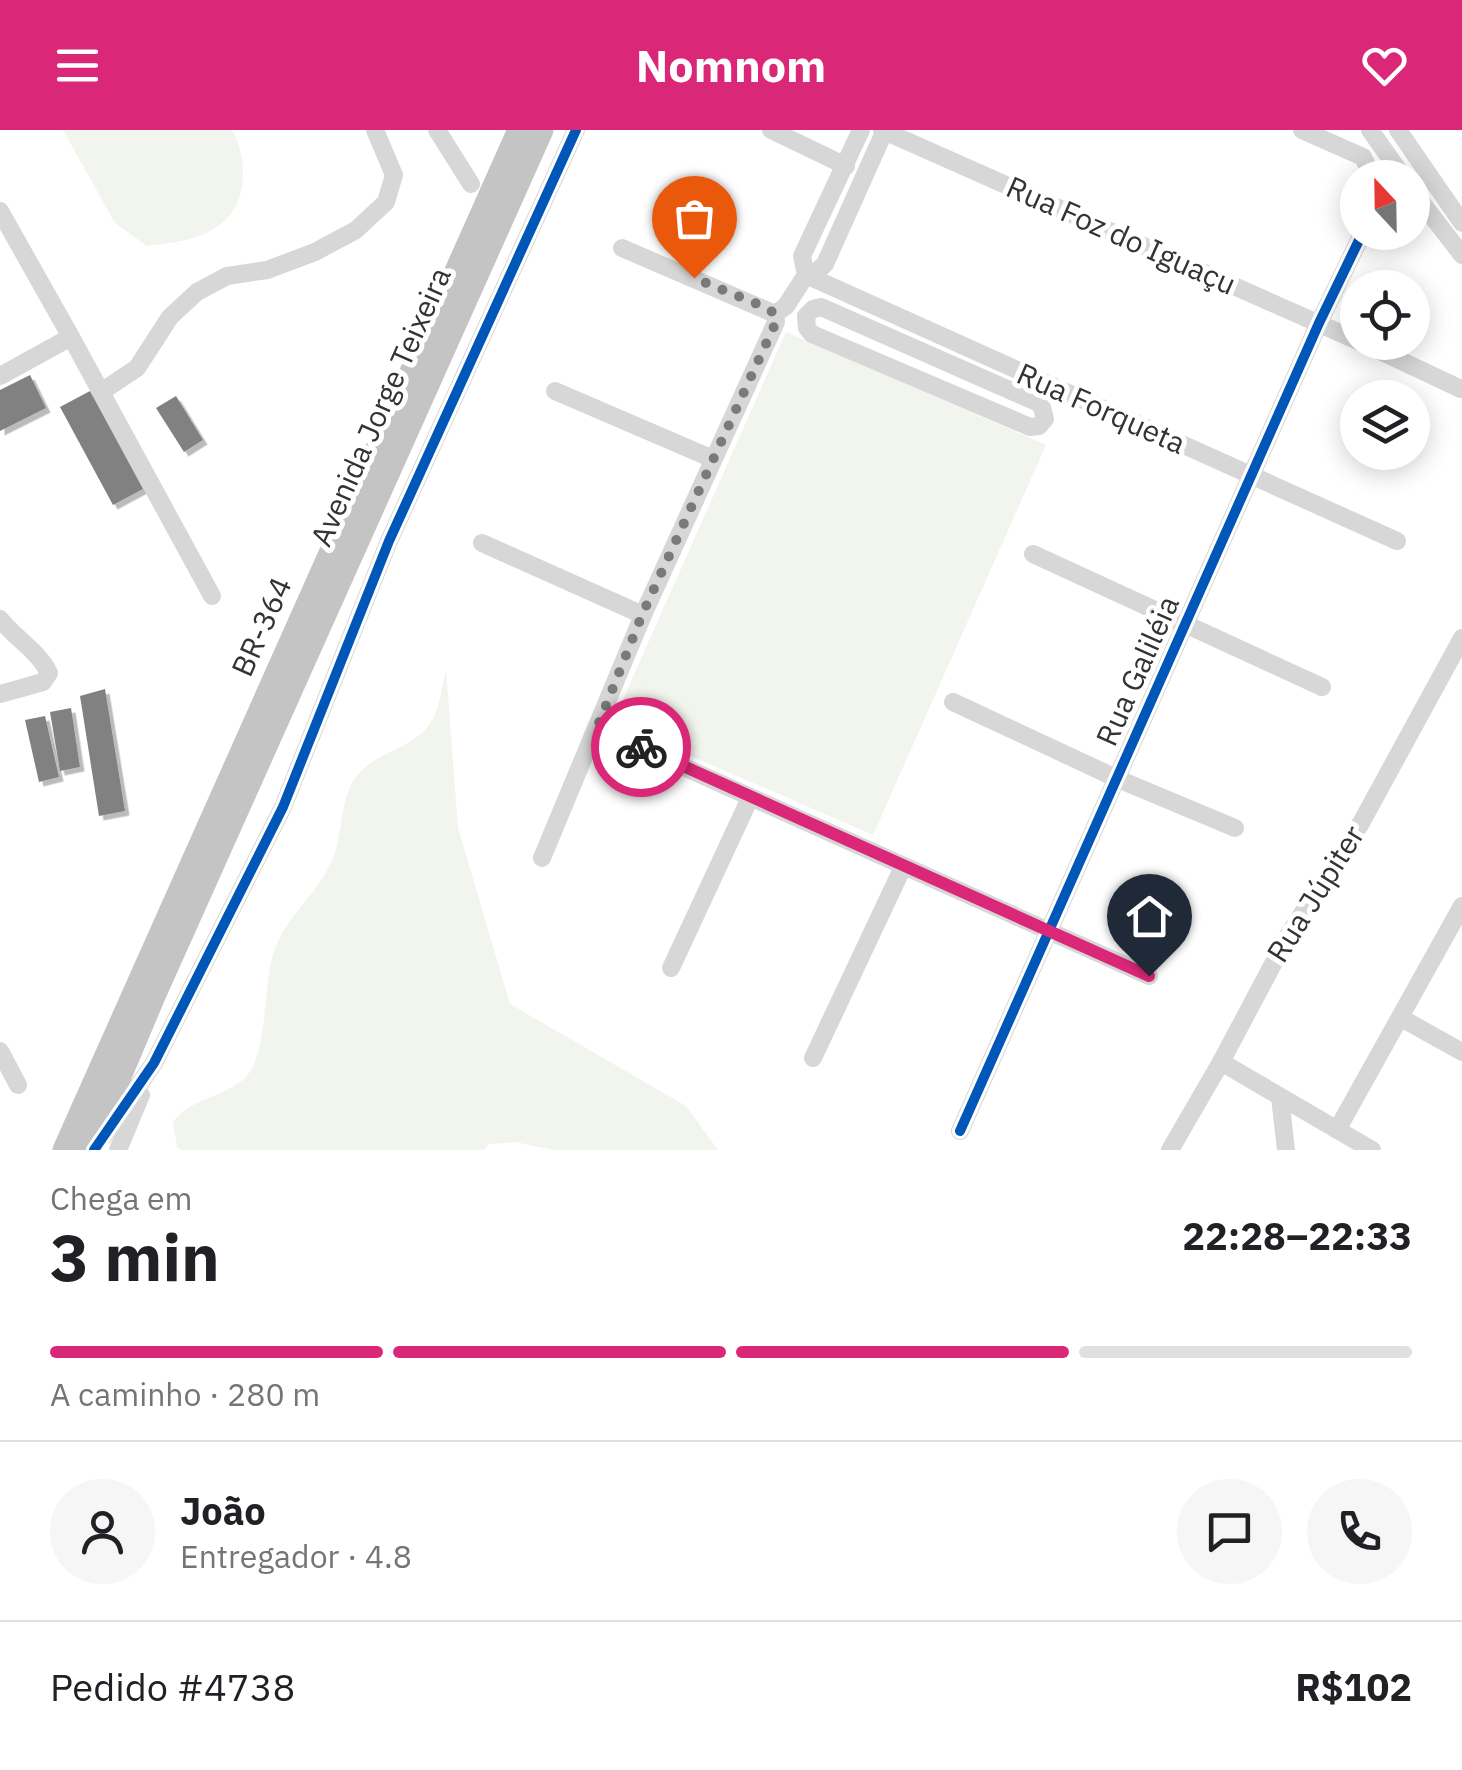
<!DOCTYPE html>
<html lang="pt">
<meta charset="utf-8">
<style>
:root{--surface:#fff;--page:#f6f6f6;--text:#202124;--muted:#757577;--line:#e0e0e0;--accent:#db2777}
body{margin:0;font-family:"IBM Plex Sans",sans-serif;background:var(--page);color:var(--text);height:100vh;display:flex;flex-direction:column;font-size:38px;white-space:nowrap}
*{box-sizing:border-box;margin:0}
p{font-size:32px;color:var(--muted)}
.icon{flex:none;width:55px;height:55px;fill:none;stroke:currentColor;stroke-width:2;stroke-linecap:round;stroke-linejoin:round}
.map{position:relative;height:1020px;overflow:hidden}
.side{display:flex;flex-direction:column;background:var(--surface);flex:1}
.side>*{flex:none}
.needle{width:65px;rotate:338deg}
.fabs{position:absolute;left:1340px;top:30px;display:grid;gap:20px}
.fabs a{display:grid;place-items:center;width:90px;height:90px;border-radius:50%;background:var(--surface);box-shadow:0 5px 25px #0003;font-size:50px}
.pin{position:absolute;display:grid;place-items:center;width:85px;height:85px;color:#fff;margin:-102px -42px;border-radius:50% 50% 50% 0;rotate:-45deg;box-shadow:0 0 10px #0007}
.pin .icon{rotate:45deg}
.courier{position:absolute;display:grid;place-items:center;width:100px;height:100px;margin:-50px;border:8px solid #db2777;border-radius:50%;background:#fff;color:#222;box-shadow:0 2px 12px #0007}
.summary em{font-style:normal;font-weight:800}
.summary div{display:flex;flex-direction:column-reverse}
.summary{display:flex;align-items:center;justify-content:space-between;height:170px;padding:0 50px}
h1{font-size:65px;font-weight:800;line-height:75px}
.bar{display:grid;grid-template-columns:repeat(4,1fr);gap:15px 10px;align-content:center;height:120px;padding:0 50px}
.bar i{height:12px;border-radius:8px;background:var(--line)}
.bar .on{background:var(--accent)}
.bar p{grid-column:span 4}
.line{display:flex;align-items:center;gap:25px;padding:0 50px;border-top:2px solid var(--line)}
.line div{flex:1}
.round{display:grid;place-items:center;flex:none;width:105px;height:105px;border-radius:52px;background:var(--page)}
header{display:flex;justify-content:space-between;align-items:center;height:130px;padding:0 50px;background:var(--accent);color:#fff;font-size:45px;font-weight:800}
.map>svg:first-child{display:block}
.green{fill:#f1f5ed}
.building{fill:#818181;filter:url(#shadow)}
.lines{fill:none;stroke-linecap:round;stroke-linejoin:round}
.minor{stroke:#d7d7d7;stroke-width:18}
.highway{stroke:#c4c4c4;stroke-width:25}
.cycleway-casing{stroke:#fff;stroke-width:16}
.cycleway{stroke:#0057b8;stroke-width:10}
.done{stroke:#7a7a7a;stroke-width:10;stroke-dasharray:0 18}
.route{stroke:#db2777;stroke-width:12}
.labels{text-anchor:middle;stroke-width:10;stroke-linejoin:round;paint-order:stroke}
.street-label{font-size:30px;fill:#333;stroke:#fff}
</style>
<header><svg class="icon" aria-label="menu" viewBox="0 0 24 24"><path d="M4 6h16M4 12h16M4 18h16"/></svg>Nomnom<svg class="icon" aria-label="heart" viewBox="0 0 24 24"><path d="M12 20l-8-8c-3-5 5-10 8-4 3-6 11-1 8 4z"/></svg></header>
<div class="map">
<svg width="1462" height="1020" viewBox="0 0 1462 1020">
<defs>
<filter id="shadow"><feDropShadow dx="4.5" dy="4.5" stdDeviation="0" flood-color="#0004"/></filter>
</defs>
<rect width="100%" height="100%" fill="#fff"/>
<g class="green">
<path d="M63,0H232C249,30 249,78 215,98C195,111 170,113 147,116L115,93Z"/>
<path d="M786,202L1046,315L873,705L613,592Z"/>
<path d="M446,540L458,698L510,874L686,976L718,1020H554L515,1012L489,1014L484,1020H181L177,1017L173,992C191,966 230,968 249,943C269,915 262,851 276,816C289,783 322,759 334,726C342,703 341,673 353,651C372,621 413,621 431,592C440,578 442,556 446,540Z"/>
</g>
<g class="building">
<path d="M30,245L46,278L0,301V260Z"/>
<path d="M90,261L143,359L113,375L60,277Z"/>
<path d="M176,266L203,310L184,322L156,278Z"/>
<path d="M105,559L125,681L99,686L80,566Z"/>
<path d="M71,578L80,637L60,641L50,582Z"/>
<path d="M45,586L59,647L39,652L25,590Z"/>
</g>
<g class="lines">
<g class="minor">
<path d="M437,0L471,54"/>
<path d="M771,0L846,36"/>
<path d="M882,0L1358,211"/>
<path d="M1302,0L1363,27L1373,48"/>
<path d="M1370,0L1404,48"/>
<path d="M1398,0L1462,93"/>
<path d="M1412,60L1462,125"/>
<path d="M0,81L71,207L0,246"/>
<path d="M622,118L775,184"/>
<path d="M806,145L1397,411"/>
<path d="M806,145L802,126L861,0"/>
<path d="M821,177L1041,274L1045,289L1039,296L1030,297L812,204L807,198L806,186L813,179Z"/>
<path d="M71,207L212,466"/>
<path d="M1361,212L1461,259"/>
<path d="M555,261L713,329"/>
<path d="M101,262L137,238L170,187L197,162L227,146L267,140L315,122L356,100L386,72L394,45L375,0"/>
<path d="M482,413L643,485"/>
<path d="M1033,424L1322,557"/>
<path d="M0,489C15,508 39,522 49,543L43,552L0,564"/>
<path d="M953,572L1118,649L1235,698"/>
<path d="M597,598L1149,846"/>
<path d="M542,728L643,485L776,192L775,184L786,176L806,145L815,143L825,134L885,0"/>
<path d="M671,838L750,668"/>
<path d="M1401,888L1462,922"/>
<path d="M0,921L18,955"/>
<path d="M813,928L903,737"/>
<path d="M1221,932L1372,1020"/>
<path d="M1280,967L1286,1020"/>
<path d="M1337,1000L1462,776"/>
<path d="M960,1001L1319,193L1363,102"/>
<path d="M103,1007L154,933L283,677L389,411L576,0"/>
<path d="M118,1020L141,965"/>
<path d="M1170,1020L1221,932L1289,804L1361,693L1462,508"/>
</g>
<g class="highway">
<path d="M65,1020L520,0"/>
<path d="M88,1020L153,866L541,0"/>
</g>
<defs>
<g id="cycleway">
<path d="M960,1001L1319,193L1363,102"/>
<path d="M94,1020L154,933L283,677L389,411L576,0"/>
</g>
</defs>
<use href="#cycleway" class="cycleway-casing"/>
<use href="#cycleway" class="cycleway"/>
</g>
<g class="lines">
<path class="done" d="M641,617L597,598L642,485L776,192L775,184L767,178L694,148"/>
<path class="route" d="M641,617L1149,846"/>
</g>
<g class="labels">
<g class="street-label">
<text transform="translate(1121 106) rotate(24)" y="10">Rua Foz do Iguaçu</text>
<text transform="translate(381 277) rotate(-66)" y="10">Avenida Jorge Teixeira</text>
<text transform="translate(1101 279) rotate(24)" y="10">Rua Forqueta</text>
<text transform="translate(262 497) rotate(-66)" y="10">BR-364</text>
<text transform="translate(1138 541) rotate(-66)" y="10">Rua Galiléia</text>
<text transform="translate(1316 764) rotate(-58)" y="10">Rua Júpiter</text>
</g>
</g>
</svg>
<div class="fabs">
<a><svg class="needle" viewBox="-14 -14 28 28"><path d="M0-13l5 13h-10z" fill="#e53935"/><path d="M0 13l5-13h-10z" fill="#757577"/></svg></a>
<a><svg class="icon" aria-label="locate" viewBox="0 0 24 24"><circle cx="12" cy="12" r="6"/><path d="M12 2v4M12 18v4M2 12h4M18 12h4"/></svg></a>
<a><svg class="icon" aria-label="layers" viewBox="0 0 24 24"><path d="M12 4l9 5-9 5-9-5zM3 14l9 5 9-5"/></svg></a>
</div>
<div class="pin" style="left:694px;top:148px;background:#ea580c"><svg class="icon" aria-label="bag" viewBox="0 0 24 24"><path d="M5 8h14l-1 12H6zM9 8a3 3 0 0 1 6 0"/></svg></div>
<div class="pin" style="left:1149px;top:846px;background:#1f2937"><svg class="icon" aria-label="home" viewBox="0 0 24 24"><path d="M3 11l9-7 9 7M6 9v11h12V9"/></svg></div>
<div class="courier" style="left:641px;top:617px"><svg class="icon" aria-label="bike" viewBox="0 0 24 24"><circle cx="6" cy="16" r="4"/><circle cx="18" cy="16" r="4"/><path d="M6 16l4-8h5l3 8M10 8l3 8H6M13 5h3"/></svg></div>
</div>
<section class="side">
<div class="summary"><div><h1>3 min</h1><p>Chega em</p></div><em>22:28–22:33</em></div>
<div class="bar"><i class="on"></i><i class="on"></i><i class="on"></i><i></i><p>A caminho · 280 m</p></div>
<div class="line" style="height:180px"><a class="round"><svg class="icon" aria-label="person" viewBox="0 0 24 24"><circle cx="12" cy="8" r="4"/><path d="M4 21q1-7 8-7t8 7"/></svg></a><div><b>João</b><p>Entregador · 4.8</p></div><a class="round"><svg class="icon" aria-label="chat" viewBox="0 0 24 24"><path d="M4 5h16v11H9l-5 4z"/></svg></a><a class="round"><svg class="icon" aria-label="phone" viewBox="0 0 24 24"><path d="M5 4h4l2 5-3 2q2 4 5 5l2-3 5 2v4C11 20 4 13 5 4z"/></svg></a></div>
<div class="line" style="height:130px"><div>Pedido #4738</div><b>R$102</b></div>
</section>
